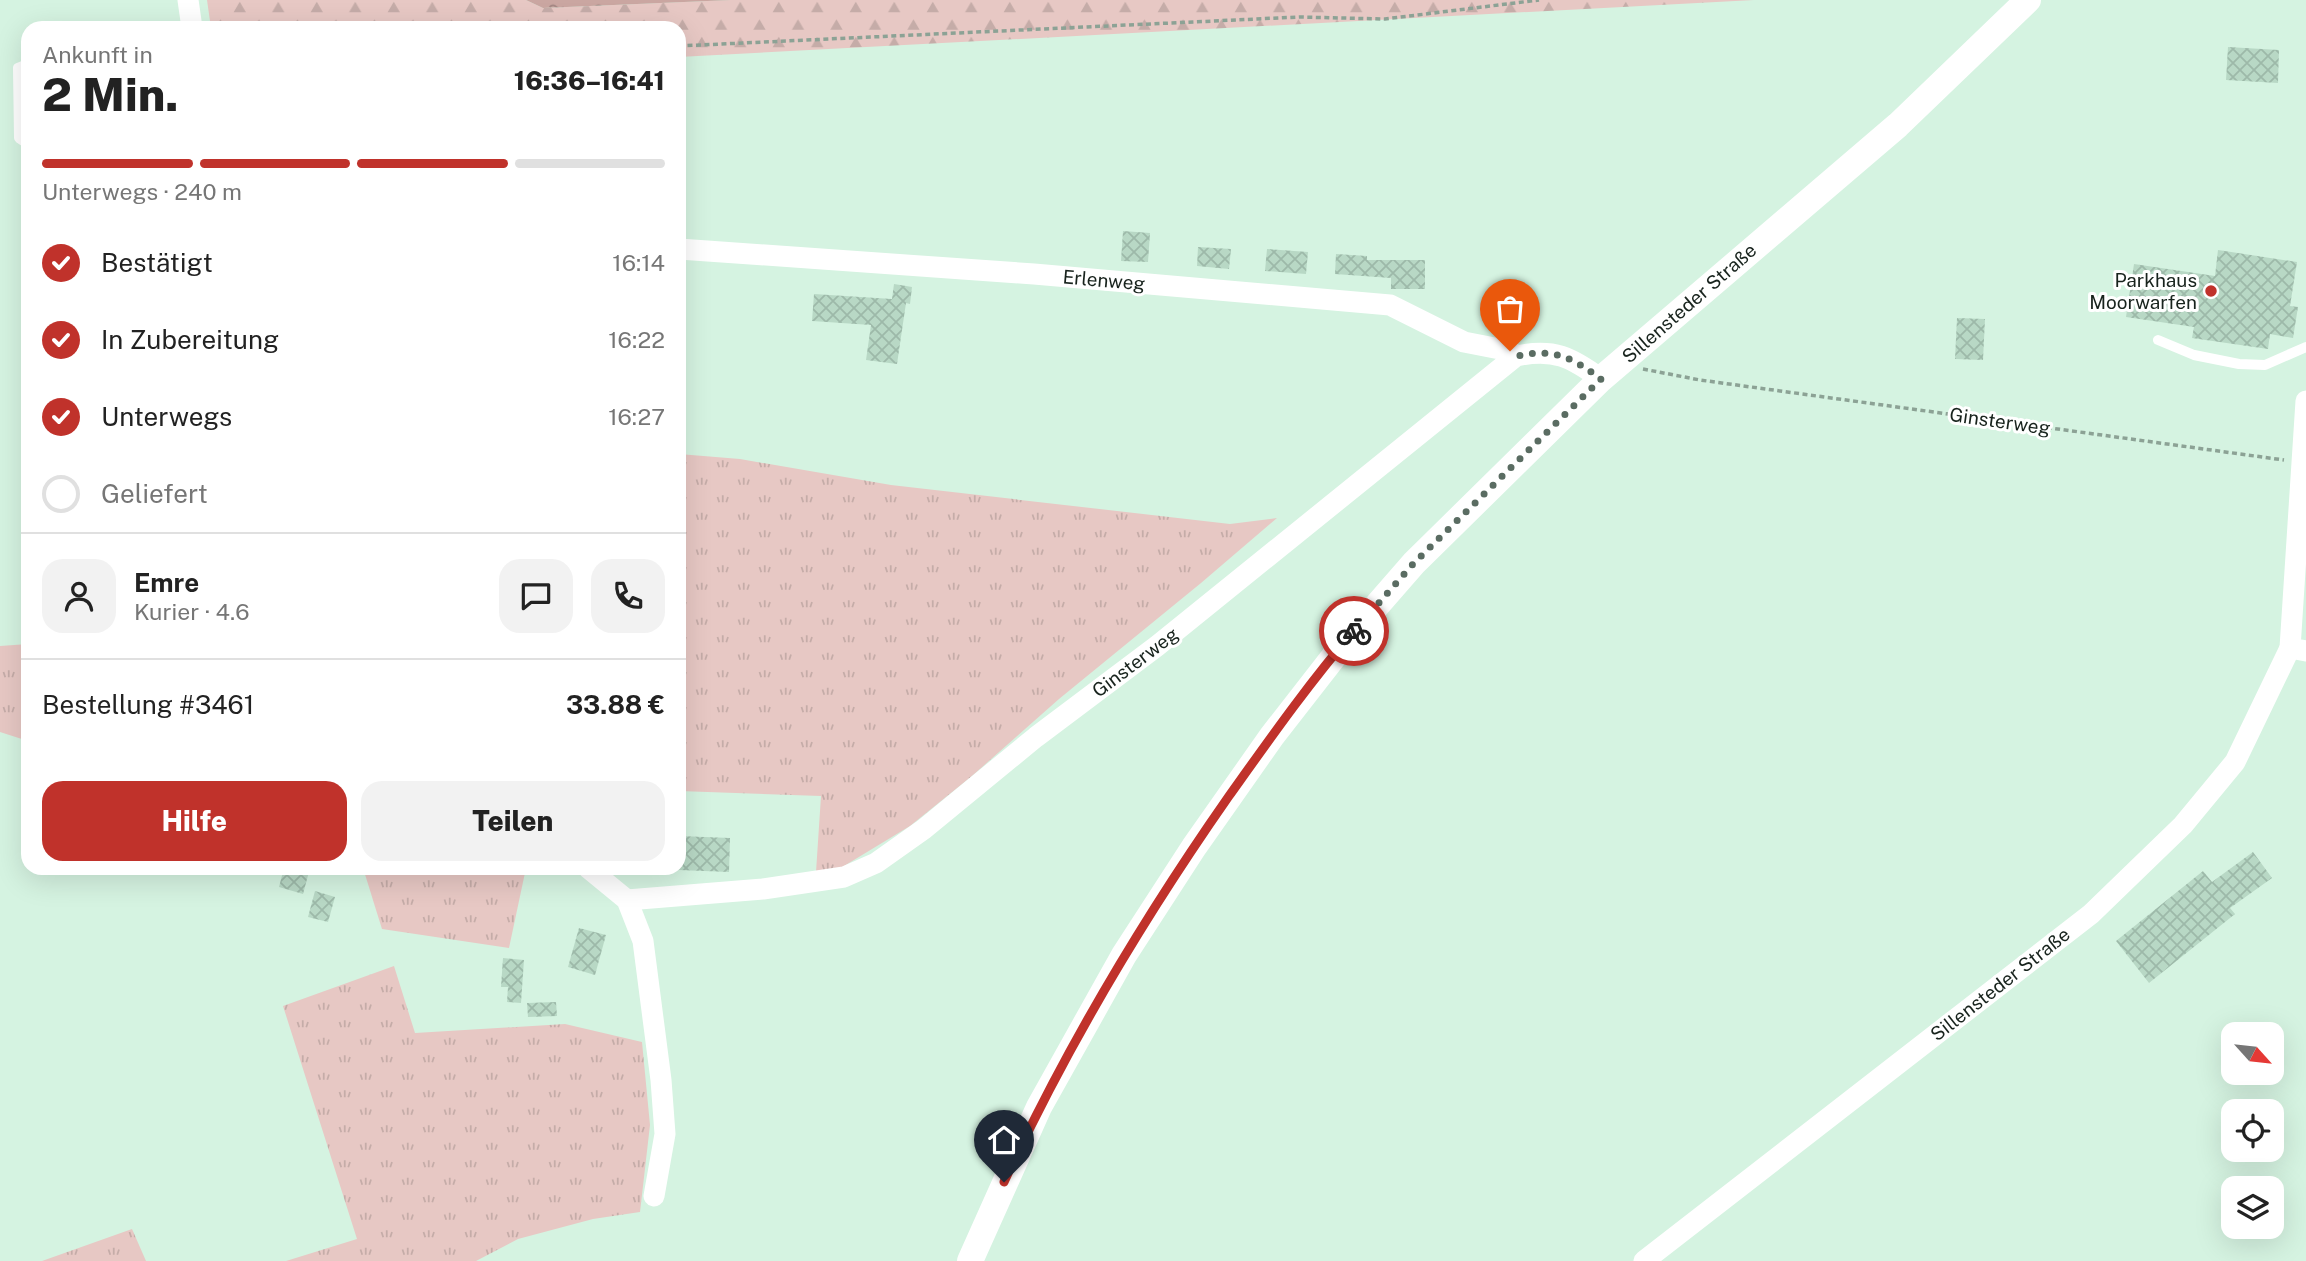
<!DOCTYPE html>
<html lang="de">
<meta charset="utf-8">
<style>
:root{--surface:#fff;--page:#f2f2f2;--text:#222;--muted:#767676;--line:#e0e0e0;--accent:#c0322b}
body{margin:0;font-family:"Public Sans",sans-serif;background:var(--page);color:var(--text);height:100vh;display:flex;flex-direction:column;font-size:26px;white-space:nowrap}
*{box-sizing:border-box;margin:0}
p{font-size:23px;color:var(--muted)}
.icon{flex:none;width:38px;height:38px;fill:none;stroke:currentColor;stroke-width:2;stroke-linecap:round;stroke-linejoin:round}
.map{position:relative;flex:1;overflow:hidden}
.side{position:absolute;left:21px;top:21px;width:665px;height:854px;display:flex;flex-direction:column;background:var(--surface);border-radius:21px;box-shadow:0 7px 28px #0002}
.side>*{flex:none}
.needle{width:46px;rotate:117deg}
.tools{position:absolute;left:2221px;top:1022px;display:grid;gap:14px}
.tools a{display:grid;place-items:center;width:63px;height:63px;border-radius:14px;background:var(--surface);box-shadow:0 7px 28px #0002;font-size:35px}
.pin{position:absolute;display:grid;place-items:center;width:60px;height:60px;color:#fff;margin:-72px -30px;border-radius:50% 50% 50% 0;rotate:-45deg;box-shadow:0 0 7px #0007}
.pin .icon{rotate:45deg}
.courier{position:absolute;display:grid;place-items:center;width:70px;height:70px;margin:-35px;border:5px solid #c0322b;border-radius:50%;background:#fff;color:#222;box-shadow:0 2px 9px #0007}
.head em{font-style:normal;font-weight:800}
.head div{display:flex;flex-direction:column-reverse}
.head{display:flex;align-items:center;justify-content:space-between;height:119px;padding:0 21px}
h1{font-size:46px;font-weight:800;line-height:52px}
.bar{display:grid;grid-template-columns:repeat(4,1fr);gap:10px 7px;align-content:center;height:84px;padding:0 21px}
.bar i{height:9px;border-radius:5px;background:var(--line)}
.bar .current{background:var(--accent)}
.bar p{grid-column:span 4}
.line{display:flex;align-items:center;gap:18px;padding:0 21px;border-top:2px solid var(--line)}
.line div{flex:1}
.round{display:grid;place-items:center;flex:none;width:74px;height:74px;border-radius:21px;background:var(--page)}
ol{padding:0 21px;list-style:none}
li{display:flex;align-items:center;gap:21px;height:77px}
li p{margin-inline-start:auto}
li .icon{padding:7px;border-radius:50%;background:var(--accent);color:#fff;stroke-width:4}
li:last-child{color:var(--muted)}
li i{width:38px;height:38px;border:4px solid var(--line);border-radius:50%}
.action{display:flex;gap:14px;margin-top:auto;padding:14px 21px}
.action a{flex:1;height:80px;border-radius:21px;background:var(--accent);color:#fff;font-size:28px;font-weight:800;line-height:80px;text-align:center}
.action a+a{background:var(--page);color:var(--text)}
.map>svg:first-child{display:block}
.grass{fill:url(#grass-tufts)}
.forest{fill:url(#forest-firs)}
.water{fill:url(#water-ripples)}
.building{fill:url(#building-cross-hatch)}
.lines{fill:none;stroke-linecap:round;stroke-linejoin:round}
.path{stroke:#8ca295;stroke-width:3.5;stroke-dasharray:5 3.5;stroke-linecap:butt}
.service{stroke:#fff;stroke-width:10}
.minor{stroke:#fff;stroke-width:21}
.tertiary{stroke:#fff;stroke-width:26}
.done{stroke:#5a6c62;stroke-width:7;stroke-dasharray:0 12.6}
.route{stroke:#c0322b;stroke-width:9}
.poi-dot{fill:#c0322b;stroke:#fff;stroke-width:2.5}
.labels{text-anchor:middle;stroke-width:6;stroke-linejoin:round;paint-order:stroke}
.street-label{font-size:19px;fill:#18231d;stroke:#fff}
.poi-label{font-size:19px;fill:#18231d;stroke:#fff;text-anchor:end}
</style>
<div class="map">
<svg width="2306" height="1261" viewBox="0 0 2306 1261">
<defs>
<pattern id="grass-tufts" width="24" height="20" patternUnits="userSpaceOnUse" patternTransform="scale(1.75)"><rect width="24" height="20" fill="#e7c8c4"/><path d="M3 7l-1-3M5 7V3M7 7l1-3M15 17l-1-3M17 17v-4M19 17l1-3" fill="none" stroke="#c5aca8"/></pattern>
<pattern id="forest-firs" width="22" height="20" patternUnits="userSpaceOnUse" patternTransform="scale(1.75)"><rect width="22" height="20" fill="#e7c8c4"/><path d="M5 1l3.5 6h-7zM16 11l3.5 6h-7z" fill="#c5aca8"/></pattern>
<pattern id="water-ripples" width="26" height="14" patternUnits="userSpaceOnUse" patternTransform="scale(1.75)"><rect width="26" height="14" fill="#caa6a1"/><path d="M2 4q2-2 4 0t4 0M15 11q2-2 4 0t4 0" fill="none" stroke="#a38783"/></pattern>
<pattern id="building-cross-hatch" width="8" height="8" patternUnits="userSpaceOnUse" patternTransform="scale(1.75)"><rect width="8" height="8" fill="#b8d8c5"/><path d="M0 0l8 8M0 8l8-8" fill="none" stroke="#9db9a9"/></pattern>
</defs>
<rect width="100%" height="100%" fill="#d5f3e1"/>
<g class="grass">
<path d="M679,454L740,459L891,485L1230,524L1277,518L1201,583L1059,699L972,776L910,826L839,869L816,872L821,796L679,791Z"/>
<path d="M28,644V741L0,732V646Z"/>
<path d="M363,868H526L509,948L382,929Z"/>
<path d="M394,966L415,1033L565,1024L642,1042L650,1125L640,1212L593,1219L518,1239L476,1261H286L357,1239L283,1006Z"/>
<path d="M132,1229L146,1261H42Z"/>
</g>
<path class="forest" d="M207,0H526L543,8L731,0H1754L679,57V28H211Z"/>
<path class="water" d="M526,0H731L543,8Z"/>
<g class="building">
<path d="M2228,47L2279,50L2278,83L2226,80Z"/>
<path d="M1123,231L1150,233L1148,262L1121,261Z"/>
<path d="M1198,247L1231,249L1229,269L1197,266Z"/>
<path d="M1267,249L1308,252L1306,274L1265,271Z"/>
<path d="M2218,250L2297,262L2290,306L2298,307L2293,338L2270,334L2268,349L2192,338L2194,327L2126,317L2134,264L2215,276Z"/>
<path d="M1336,254L1367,256V260H1425V289H1391V278L1335,274Z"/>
<path d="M894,284L912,287L910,304L906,303L897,364L866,360L871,325L812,321L814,294L892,299Z"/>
<path d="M1957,318L1985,319L1983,360L1955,359Z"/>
<path d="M679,836L730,838L729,872L679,870Z"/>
<path d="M2253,852L2272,878L2230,908L2235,914L2149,983L2116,941L2203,871L2212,882Z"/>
<path d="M284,868H310L303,894L279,887Z"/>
<path d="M315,891L335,897L328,922L308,917Z"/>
<path d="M579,928L606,935L595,975L568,967Z"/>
<path d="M503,958L524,960L521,1003L507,1002L508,987H501Z"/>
<path d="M556,1002L557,1016L528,1017L527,1003Z"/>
</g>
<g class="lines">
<g class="path">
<path d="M679,46L1299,17L1385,19L1539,0"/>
<path d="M1643,369L1700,380L2284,460"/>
</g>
<g class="service">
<path d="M28,64L18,68L19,138L28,144"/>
<path d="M2158,340L2194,355L2239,364L2265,365L2306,347"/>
</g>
<g class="minor">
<path d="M188,0L192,28"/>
<path d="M679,249L1034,274L1390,305L1464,342L1510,351L1516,356"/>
<path d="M2306,401L2290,648L2306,651"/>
<path d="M588,868L627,900L643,941L661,1080L665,1134L654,1196"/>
<path d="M627,900L763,889L844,877L876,863L924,829L1036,737L1157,646L1516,356C1554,348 1571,357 1601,379"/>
<path d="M1644,1261L2091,914L2183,825L2235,762L2290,648"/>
</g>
<path class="tertiary" d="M970,1261L1039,1107L1124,955L1194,847L1272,736L1346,641L1414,563L1601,379L1898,125L2028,0"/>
</g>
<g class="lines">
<path class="done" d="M1354,631L1414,563L1601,379C1571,357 1554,348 1517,356L1510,351"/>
<path class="route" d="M1004,1182C1067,1046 1143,919 1229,796C1269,740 1309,683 1354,631"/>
</g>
<circle class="poi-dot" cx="2211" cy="291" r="7"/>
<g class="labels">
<g class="street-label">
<text transform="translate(1104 280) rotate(5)" y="7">Erlenweg</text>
<text transform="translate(1689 303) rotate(-41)" y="7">Sillensteder Straße</text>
<text transform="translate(2000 421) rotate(8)" y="7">Ginsterweg</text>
<text transform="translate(1135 662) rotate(-37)" y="7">Ginsterweg</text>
<text transform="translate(2000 984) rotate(-38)" y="7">Sillensteder Straße</text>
</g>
<g class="poi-label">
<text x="2197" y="287">Parkhaus<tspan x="2197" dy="22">Moorwarfen</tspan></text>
</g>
</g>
</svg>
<div class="tools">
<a><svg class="needle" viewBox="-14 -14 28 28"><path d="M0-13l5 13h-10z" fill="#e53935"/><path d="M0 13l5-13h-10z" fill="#767676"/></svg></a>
<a><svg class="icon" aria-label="locate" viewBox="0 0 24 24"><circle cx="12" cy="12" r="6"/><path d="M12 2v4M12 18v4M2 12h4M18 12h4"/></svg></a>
<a><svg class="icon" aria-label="layers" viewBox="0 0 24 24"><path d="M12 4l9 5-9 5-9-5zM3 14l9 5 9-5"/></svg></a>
</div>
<div class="pin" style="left:1510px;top:351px;background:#ea580c"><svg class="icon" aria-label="bag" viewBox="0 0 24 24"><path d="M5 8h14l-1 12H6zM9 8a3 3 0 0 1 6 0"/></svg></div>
<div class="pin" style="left:1004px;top:1182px;background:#1f2937"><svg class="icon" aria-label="home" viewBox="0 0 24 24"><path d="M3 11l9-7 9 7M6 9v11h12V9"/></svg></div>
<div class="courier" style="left:1354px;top:631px"><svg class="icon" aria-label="bike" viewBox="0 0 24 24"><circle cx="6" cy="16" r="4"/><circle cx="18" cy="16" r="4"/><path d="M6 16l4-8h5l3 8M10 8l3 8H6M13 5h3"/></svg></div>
<section class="side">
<div class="head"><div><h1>2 Min.</h1><p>Ankunft in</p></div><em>16:36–16:41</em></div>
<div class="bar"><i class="current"></i><i class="current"></i><i class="current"></i><i></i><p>Unterwegs · 240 m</p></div>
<ol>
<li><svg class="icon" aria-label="check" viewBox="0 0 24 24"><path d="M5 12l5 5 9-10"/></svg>Bestätigt<p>16:14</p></li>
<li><svg class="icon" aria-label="check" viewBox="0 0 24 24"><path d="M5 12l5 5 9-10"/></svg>In Zubereitung<p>16:22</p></li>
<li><svg class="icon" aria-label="check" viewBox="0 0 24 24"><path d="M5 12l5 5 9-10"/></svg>Unterwegs<p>16:27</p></li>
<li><i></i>Geliefert</li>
</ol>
<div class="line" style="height:126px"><a class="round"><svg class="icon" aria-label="person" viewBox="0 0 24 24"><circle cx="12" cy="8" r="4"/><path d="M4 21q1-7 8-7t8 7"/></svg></a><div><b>Emre</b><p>Kurier · 4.6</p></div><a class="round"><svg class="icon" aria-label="chat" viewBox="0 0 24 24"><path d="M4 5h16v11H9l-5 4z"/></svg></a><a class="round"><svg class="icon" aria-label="phone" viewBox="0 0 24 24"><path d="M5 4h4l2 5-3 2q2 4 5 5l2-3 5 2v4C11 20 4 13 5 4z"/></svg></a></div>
<div class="line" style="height:91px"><div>Bestellung #3461</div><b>33.88 €</b></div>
<div class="action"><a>Hilfe</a><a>Teilen</a></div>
</section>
</div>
